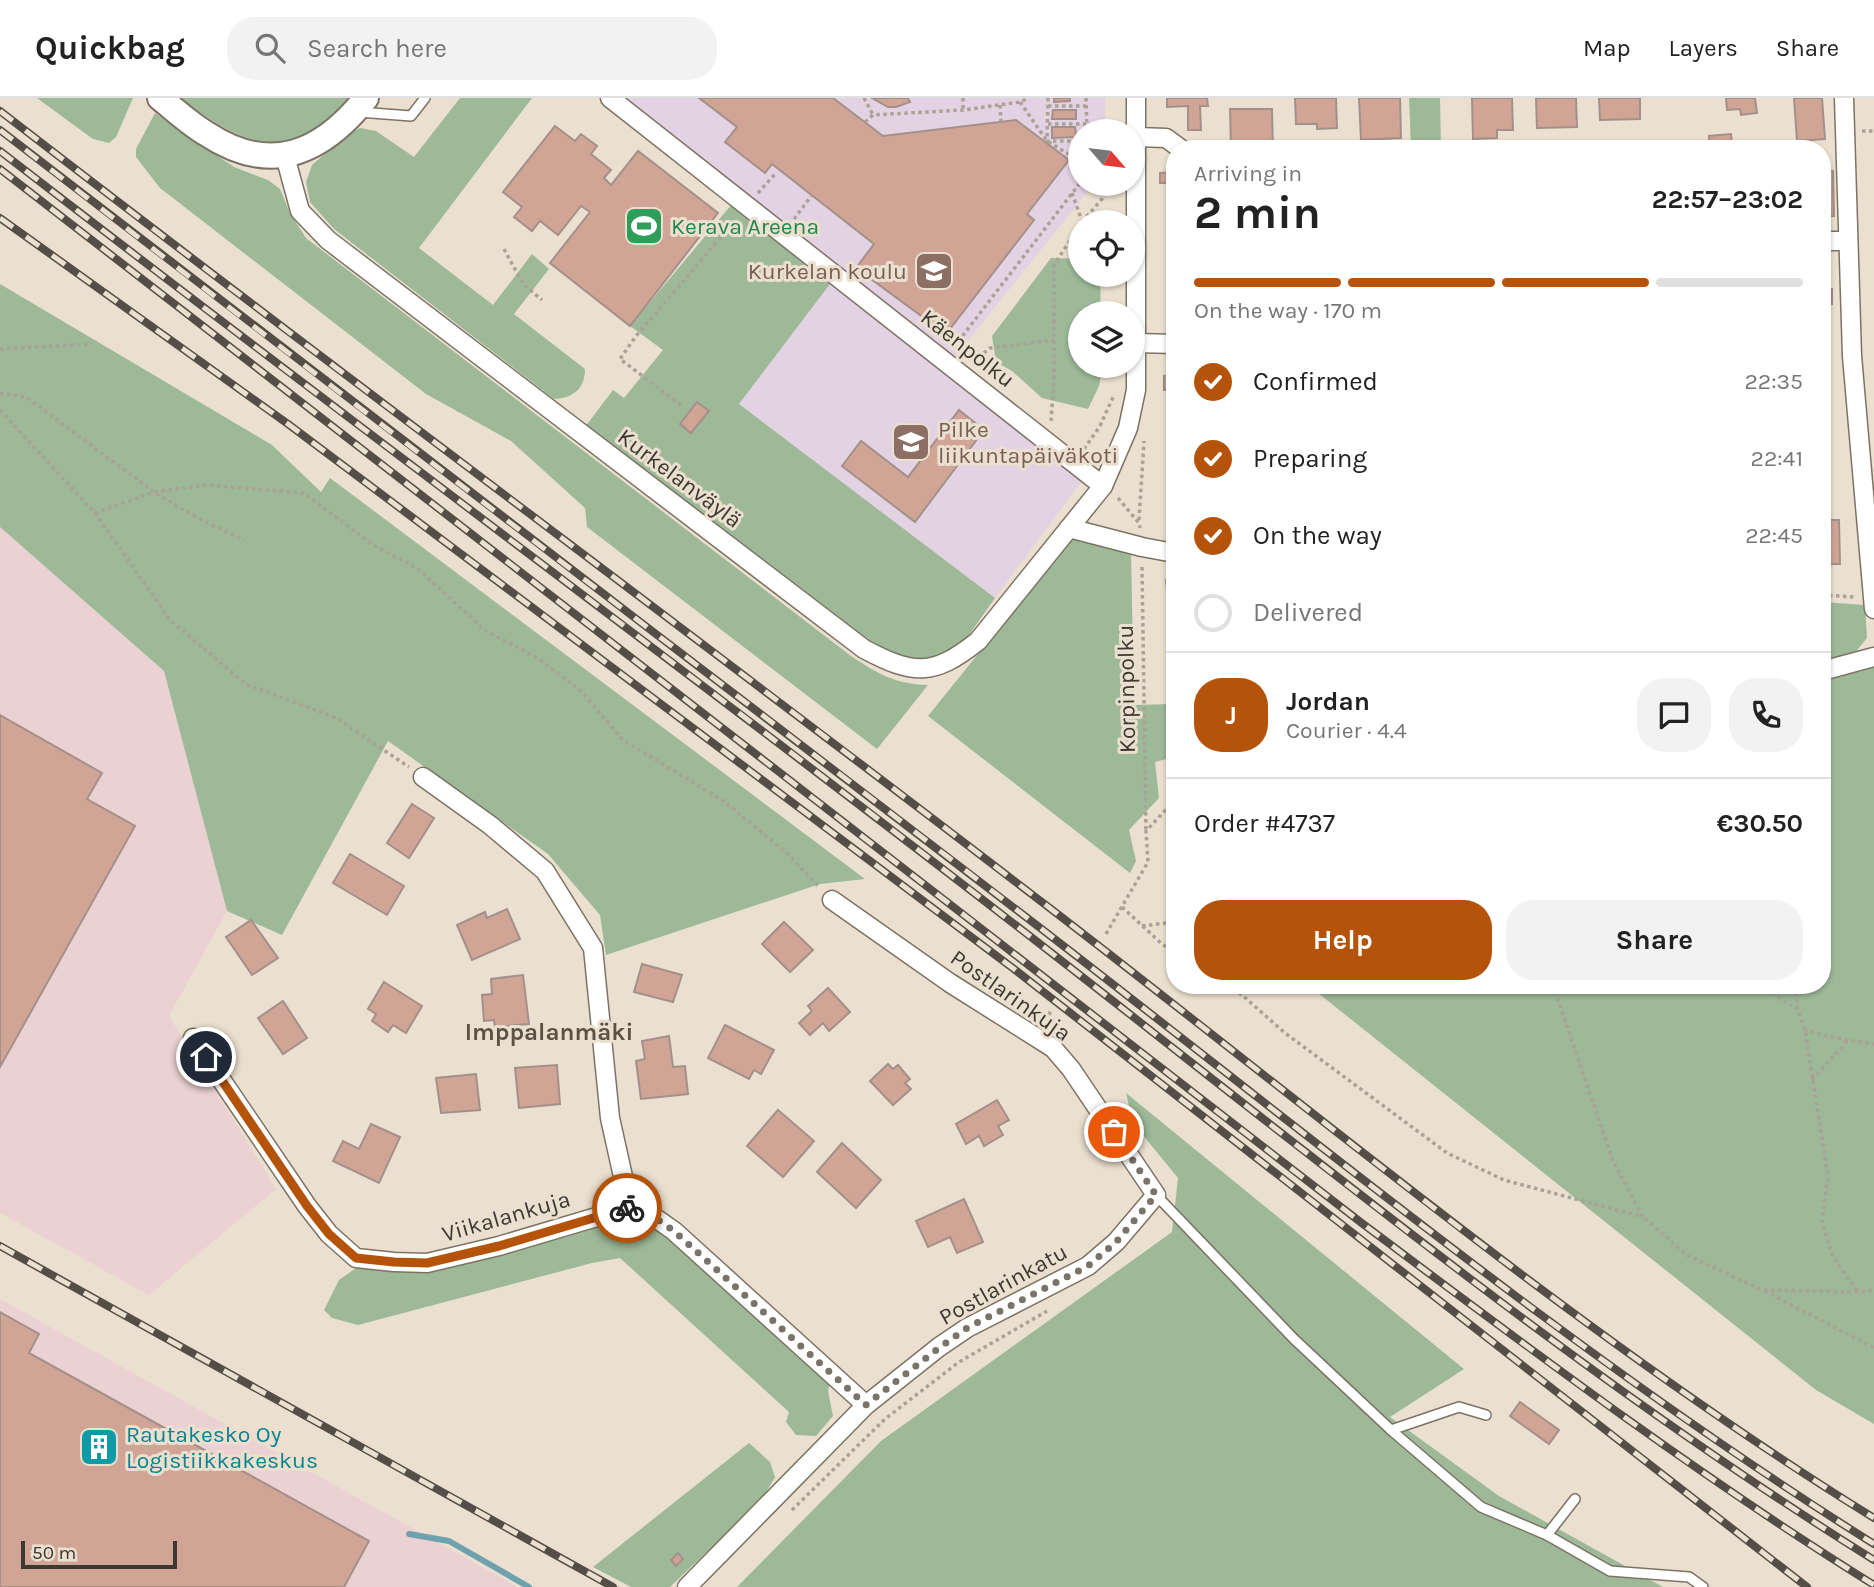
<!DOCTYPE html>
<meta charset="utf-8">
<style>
:root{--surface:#fff;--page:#f2f2f2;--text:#222;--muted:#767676;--line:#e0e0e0;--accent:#b45309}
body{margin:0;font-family:Karla,sans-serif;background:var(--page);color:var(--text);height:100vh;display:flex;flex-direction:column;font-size:26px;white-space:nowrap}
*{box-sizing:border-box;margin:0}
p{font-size:23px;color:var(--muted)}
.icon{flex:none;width:38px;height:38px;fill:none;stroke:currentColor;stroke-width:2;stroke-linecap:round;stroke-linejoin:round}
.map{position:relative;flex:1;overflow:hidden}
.panel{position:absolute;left:1166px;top:42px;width:665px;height:854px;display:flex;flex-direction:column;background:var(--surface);border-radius:28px;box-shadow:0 2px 5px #0004}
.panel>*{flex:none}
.needle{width:46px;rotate:118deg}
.fabs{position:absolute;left:1068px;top:21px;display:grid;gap:14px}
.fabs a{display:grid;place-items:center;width:77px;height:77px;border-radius:50%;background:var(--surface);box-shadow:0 2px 5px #0004;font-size:35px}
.scale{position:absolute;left:21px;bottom:18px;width:156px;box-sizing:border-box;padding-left:7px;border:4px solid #3d3832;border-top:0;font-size:19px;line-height:24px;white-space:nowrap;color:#3d3832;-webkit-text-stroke:5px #ebe0cf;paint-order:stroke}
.pin{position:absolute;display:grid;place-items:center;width:60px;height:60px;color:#fff;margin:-30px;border:4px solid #fff;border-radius:50%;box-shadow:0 2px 7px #0007}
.courier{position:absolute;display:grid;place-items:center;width:70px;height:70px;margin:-35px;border:5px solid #b45309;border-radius:50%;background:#fff;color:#222;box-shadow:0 2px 9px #0007}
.overview em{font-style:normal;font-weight:700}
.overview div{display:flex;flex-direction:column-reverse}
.overview{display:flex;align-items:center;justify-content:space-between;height:119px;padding:0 28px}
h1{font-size:46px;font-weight:700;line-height:52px}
.bar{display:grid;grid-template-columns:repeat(4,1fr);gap:10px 7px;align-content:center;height:84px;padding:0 28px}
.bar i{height:9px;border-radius:5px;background:var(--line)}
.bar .active{background:var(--accent)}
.bar p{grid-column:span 4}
.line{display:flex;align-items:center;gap:18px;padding:0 28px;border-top:2px solid var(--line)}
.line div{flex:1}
.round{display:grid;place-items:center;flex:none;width:74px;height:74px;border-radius:28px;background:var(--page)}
ol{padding:0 28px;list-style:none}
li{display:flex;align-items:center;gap:21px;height:77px}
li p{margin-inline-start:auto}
li .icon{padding:7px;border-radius:50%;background:var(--accent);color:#fff;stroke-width:4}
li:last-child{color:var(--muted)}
li i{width:38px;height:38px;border:4px solid var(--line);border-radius:50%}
.cta{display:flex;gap:14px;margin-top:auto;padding:14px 28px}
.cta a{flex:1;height:80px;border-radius:28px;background:var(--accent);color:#fff;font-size:28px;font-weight:700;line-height:80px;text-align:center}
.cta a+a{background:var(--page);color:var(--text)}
header{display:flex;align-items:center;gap:42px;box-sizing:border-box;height:98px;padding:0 35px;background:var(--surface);border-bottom:2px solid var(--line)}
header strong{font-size:33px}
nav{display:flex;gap:38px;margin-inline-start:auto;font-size:24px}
.search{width:490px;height:63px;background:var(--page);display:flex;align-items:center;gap:18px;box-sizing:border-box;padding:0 24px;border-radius:28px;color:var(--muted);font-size:26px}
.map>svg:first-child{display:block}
.industrial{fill:#ebd1d2}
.education{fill:#e3d2e3}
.green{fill:#9db998}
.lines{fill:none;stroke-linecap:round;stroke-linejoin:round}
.stream{stroke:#6fa1af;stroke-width:6}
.building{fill:#d1a595;stroke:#a4908a;stroke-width:2}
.lane-casing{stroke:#7d7364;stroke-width:12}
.street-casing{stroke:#7d7364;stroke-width:21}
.secondary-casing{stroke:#7d7364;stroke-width:28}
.path{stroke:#aaa295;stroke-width:3.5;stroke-dasharray:3.5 3.5;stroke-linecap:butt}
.lane{stroke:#fff;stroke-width:9}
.street{stroke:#fff;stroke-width:18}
.secondary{stroke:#fff;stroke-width:24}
.rail-casing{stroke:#544e46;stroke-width:8}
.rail{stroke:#ebe0cf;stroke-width:5;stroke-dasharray:16;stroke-linecap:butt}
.done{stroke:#7a7369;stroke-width:7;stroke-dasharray:0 12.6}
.route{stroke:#b45309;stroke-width:9}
.labels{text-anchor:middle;stroke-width:6;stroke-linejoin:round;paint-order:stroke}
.leisure-label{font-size:23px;fill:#27864d;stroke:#ebe0cf;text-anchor:start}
.education-label{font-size:23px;fill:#785e54;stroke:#ebe0cf;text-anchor:end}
.street-label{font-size:23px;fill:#3d3832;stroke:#ebe0cf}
.culture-label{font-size:23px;fill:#0d838f;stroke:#ebe0cf;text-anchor:start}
.neighbourhood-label{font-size:24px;font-weight:bold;fill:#5b5243;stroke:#ebe0cf}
</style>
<header>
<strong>Quickbag</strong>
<div class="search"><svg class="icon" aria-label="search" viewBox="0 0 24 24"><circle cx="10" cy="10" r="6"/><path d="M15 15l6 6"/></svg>Search here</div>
<nav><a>Map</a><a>Layers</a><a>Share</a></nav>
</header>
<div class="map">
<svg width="1874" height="1489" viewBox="0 0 1874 1489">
<rect width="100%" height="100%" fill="#ebe0cf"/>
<g class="industrial">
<path d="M0,429L164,573L227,813L169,918L276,1091L149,1197L0,1115Z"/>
<path d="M0,1201L518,1489H0Z"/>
</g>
<g class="education">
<path d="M624,0H1105V33H1080V86H1094L954,260Z"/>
<path d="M830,186L1082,383L995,500L739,306Z"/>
</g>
<g class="green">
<path d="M37,0H133L116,39L109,45L93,41Z"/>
<path d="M181,0H350C343,8 336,17 328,24C275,67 226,35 181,0Z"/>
<path d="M460,0H532L419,150L493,207L532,156L549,171L514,216L585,271C585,291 573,300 554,301L334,131L310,104L306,84L312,67L348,36L360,30L376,33L414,59Z"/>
<path d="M1409,0H1440L1441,51H1411Z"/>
<path d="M155,15L234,69L268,82L280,91L290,115L306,140L851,558C878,576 895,586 928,587L877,651L587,429L585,410L511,343L426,296L160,90L136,59V51Z"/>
<path d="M732,106L830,186L739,306L995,500L962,547L928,562L895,559L867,545L585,329L613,292L624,300L663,252L630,228Z"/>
<path d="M1051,160L1080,161V177H1100L1101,215H1080V268H1103L1099,288L1088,311L1042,300L1012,273L996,264L992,238Z"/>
<path d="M0,186L272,347L321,394L330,380L865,781L820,786L606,857L600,817L548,756L388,643L282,837L227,813L164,573L0,429Z"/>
<path d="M1071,441L1131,453L1134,607L1174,606V659L1155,664L1159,700L1129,732L1136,763L1130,775L928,618Z"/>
<path d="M1822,504L1865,507L1867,540L1854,556L1822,566Z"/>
<path d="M1874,569V1326L1816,1292L1308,887H1822V584Z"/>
<path d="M1168,748L1174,753V781L1167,775Z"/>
<path d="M1126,995L1464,1271L1390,1319L1499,1398L1663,1489H737L881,1343L1172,1134L1178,1080L1133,1025Z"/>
<path d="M634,1119L661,1134L830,1283L828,1293L833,1318L816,1338L796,1337L786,1324L789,1314L620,1160L592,1165L358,1227L332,1220L324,1212L339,1182L356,1170L430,1171L607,1120Z"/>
<path d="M749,1345L770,1364L775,1379L762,1401L670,1489H631L593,1469Z"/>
</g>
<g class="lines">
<path class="stream" d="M409,1436L449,1443L529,1489"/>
</g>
<g class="building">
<path d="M699,0H833L883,38L1016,22L1069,62L1027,116L1034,122L946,236L856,170L874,146L772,66L765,75L725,44L737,29Z"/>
<path d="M872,0H908L910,4L896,9H888Z"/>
<path d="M1054,0H1070V3L1054,4Z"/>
<path d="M1167,0H1207L1208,8H1200L1201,32H1188V8L1167,9Z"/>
<path d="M1295,0H1336L1337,30L1317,31V26H1296Z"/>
<path d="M1359,0H1400L1401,40L1361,42Z"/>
<path d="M1472,0H1512L1513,32H1497V40L1473,41Z"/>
<path d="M1536,0H1576L1577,29L1537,30Z"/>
<path d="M1599,0H1640V21L1600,22Z"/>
<path d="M1726,0H1755L1757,15L1741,17L1740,11L1727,12Z"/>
<path d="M1794,0H1822L1825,41L1797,43Z"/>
<path d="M1230,11H1272L1273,51H1231Z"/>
<path d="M1053,12H1076V21H1052Z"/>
<path d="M555,28L575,43L581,36L597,48L591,56L611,72L604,80L611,87L638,53L718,115L630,228L550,165L590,114L581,108L558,137L540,123L532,133L514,119L522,109L503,94Z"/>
<path d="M1052,29H1075L1076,39L1052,40Z"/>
<path d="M1731,36L1732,46L1709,48V38Z"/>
<path d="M1822,73H1833L1834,118H1822Z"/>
<path d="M1174,74V138H1169L1167,85H1160V75Z"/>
<path d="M1822,157V168H1828L1829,191H1832V206H1822Z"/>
<path d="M1169,162H1174V212H1170Z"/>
<path d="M1822,241H1830V291H1823L1822,309Z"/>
<path d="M1164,278H1174V334H1171L1170,292H1164Z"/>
<path d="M697,304L709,313L691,335L680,326Z"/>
<path d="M959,312L984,332L915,424L842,368L861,343L908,379Z"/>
<path d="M1170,363H1174V416H1171Z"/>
<path d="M1822,422H1839L1840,466H1825V471H1822Z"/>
<path d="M1166,482H1174V555L1172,492H1167Z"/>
<path d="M0,617L102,675L87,701L135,728L0,969Z"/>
<path d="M412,706L434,720L409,760L387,745Z"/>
<path d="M350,756L404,788L387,817L333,785Z"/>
<path d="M507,811L520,841L472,862L457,827L485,814L487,820Z"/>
<path d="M251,822L278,860L252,877L226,839Z"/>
<path d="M784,824L813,852L790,874L762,846Z"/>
<path d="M642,866L682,877L673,904L634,894Z"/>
<path d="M523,877L529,926L495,929L494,922L484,923L482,897L492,896L491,881Z"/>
<path d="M384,884L422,908L406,935L393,927L388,934L372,923L376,916L368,911Z"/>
<path d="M828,890L850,914L829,933L823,925L810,937L799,925L812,913L808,908Z"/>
<path d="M283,903L307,940L283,956L258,920Z"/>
<path d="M725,927L774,952L761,976L754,972L749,981L708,960Z"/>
<path d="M669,938L673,969L685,968L688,996L641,1001L636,963L645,961L642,943Z"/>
<path d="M888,966L893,971L898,967L910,981L905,985L911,991L893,1007L870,983Z"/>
<path d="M557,967L560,1006L519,1010L515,970Z"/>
<path d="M476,976L480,1012L441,1015L436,980Z"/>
<path d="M997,1002L1009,1022L998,1028L1003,1037L984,1048L979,1038L966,1046L956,1026Z"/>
<path d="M778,1012L814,1043L783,1079L747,1048Z"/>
<path d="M371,1026L400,1039L379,1085L333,1063L343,1043L359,1051Z"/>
<path d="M842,1045L881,1082L856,1110L817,1074Z"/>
<path d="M964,1101L983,1144L957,1155L950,1139L928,1149L916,1123Z"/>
<path d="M0,1214L39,1236L29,1255L369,1443L344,1489H0Z"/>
<path d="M1520,1304L1559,1332L1549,1346L1510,1318Z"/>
<path d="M678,1455L683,1461L676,1468L671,1462Z"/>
</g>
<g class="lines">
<defs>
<g id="lane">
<path d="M359,14L411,18L425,0"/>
<path d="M1156,1097L1294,1241L1391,1332L1481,1409L1547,1437L1610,1473L1689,1479L1703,1489"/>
<path d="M1391,1332L1459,1309L1486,1317"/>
<path d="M1547,1437L1575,1401"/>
</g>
<g id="street">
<path d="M610,0L1103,388"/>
<path d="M1844,0L1852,258L1874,511"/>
<path d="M1137,39L1166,40L1181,51"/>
<path d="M285,58L300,113L328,142L864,551C913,577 933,579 978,543L1103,388L1128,330L1136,292V0"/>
<path d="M1822,143H1848"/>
<path d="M1137,245L1174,246"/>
<path d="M1069,430L1142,449L1174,455"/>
<path d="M1822,573L1874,559"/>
<path d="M423,679L490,727L545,773L593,850L610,1020L624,1083L637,1107"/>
<path d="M193,940L307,1108L329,1136L356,1160L394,1164L427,1165L499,1148L637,1107L674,1133L866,1307"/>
<path d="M687,1489L866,1307L939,1249L967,1230L1088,1168L1116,1144L1156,1097L1071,971L1053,950L950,885L832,802"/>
</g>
<path id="secondary" d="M160,0C175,12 190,26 207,36C271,78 322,55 366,0"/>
</defs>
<use href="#lane" class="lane-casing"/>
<use href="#street" class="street-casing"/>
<use href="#secondary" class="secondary-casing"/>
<g class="path">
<path d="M864,0L873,17"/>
<path d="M963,0V12"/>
<path d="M1048,0L1047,43H1080"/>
<path d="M1086,0L1087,33"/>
<path d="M1020,4L1047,43L1080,63"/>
<path d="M1000,7L1001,24"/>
<path d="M1048,8H1086"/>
<path d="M865,24L873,17L963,12L1020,4L1029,0"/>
<path d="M1048,26H1086"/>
<path d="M1862,33H1874"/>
<path d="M758,95L775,76"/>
<path d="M1072,95L1082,123"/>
<path d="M794,121L812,97"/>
<path d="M1082,124L1115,86"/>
<path d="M504,151L523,186L542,202"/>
<path d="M954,249L1080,85"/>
<path d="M0,251L92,246"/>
<path d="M973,264L990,250L1054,242"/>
<path d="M0,295L26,299L154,394L203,423L244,442"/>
<path d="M681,307L620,261L636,238L735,123"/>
<path d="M0,312L95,415L171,523L246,586L336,620L409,669"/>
<path d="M1051,323L1054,283V167L1080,127"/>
<path d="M1084,351L1100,328L1114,297"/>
<path d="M1118,400L1139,425L1140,430"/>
<path d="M95,415L154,394L207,387L304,395L373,447L418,471L486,533L538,560L582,594L623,642L725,704L789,757L818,788"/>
<path d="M1139,422L1144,343"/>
<path d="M1142,469L1146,733"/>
<path d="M1822,497L1855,499"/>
<path d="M1122,809L1162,846L1174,854"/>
<path d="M1142,828L1174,824"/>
<path d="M1106,836L1148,764L1146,733L1174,703"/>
<path d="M1227,887L1242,897L1285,935L1447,1055L1504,1082L1643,1119"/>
<path d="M1553,887L1613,1063L1643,1119L1688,1158L1763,1192L1859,1194L1874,1192"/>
<path d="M1760,887L1797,911"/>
<path d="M1796,887L1797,910L1805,932L1828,1078L1822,1124L1833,1159L1858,1194"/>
<path d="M1048,924L1050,913"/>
<path d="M1804,931L1826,938L1874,946"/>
<path d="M1812,982L1848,942"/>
<path d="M1765,1193L1874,1250"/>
<path d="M792,1412L885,1321L959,1264L1047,1213"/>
</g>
<use href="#lane" class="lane"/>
<use href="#street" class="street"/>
<use href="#secondary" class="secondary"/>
<defs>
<g id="rail">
<path d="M0,13C348,282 702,543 1051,811C1322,1019 1583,1240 1874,1420"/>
<path d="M0,32C344,300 693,563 1039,829C1313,1040 1580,1262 1874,1446"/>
<path d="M0,53C345,320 696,579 1040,846C1313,1058 1580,1279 1874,1462"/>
<path d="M0,71L1363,1126C1530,1251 1697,1377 1874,1487"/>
<path d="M0,120L288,326L1014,871L1807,1489"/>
<path d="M0,1148L613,1489"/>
</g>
</defs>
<use href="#rail" class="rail-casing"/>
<use href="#rail" class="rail"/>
</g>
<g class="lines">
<path class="done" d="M627,1110L637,1107L674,1133L866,1307L939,1250L967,1230L1088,1168L1116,1144L1156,1097L1114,1034"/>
<path class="route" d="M206,959L307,1108L329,1136L356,1160L394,1164L427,1165L499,1148L627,1110"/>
</g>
<defs>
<symbol id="stadium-square" viewBox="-11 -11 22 22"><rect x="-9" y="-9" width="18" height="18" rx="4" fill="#2e9e5b" stroke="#ebe0cf"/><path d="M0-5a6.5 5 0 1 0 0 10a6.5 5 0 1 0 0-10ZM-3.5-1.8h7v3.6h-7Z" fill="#fff"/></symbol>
<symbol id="school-square" viewBox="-11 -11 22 22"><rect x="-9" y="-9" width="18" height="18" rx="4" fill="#8d6e63" stroke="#ebe0cf"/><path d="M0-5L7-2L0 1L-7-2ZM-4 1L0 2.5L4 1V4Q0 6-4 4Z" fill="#fff"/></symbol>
<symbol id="building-square" viewBox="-11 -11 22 22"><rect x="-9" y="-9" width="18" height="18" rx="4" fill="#0f9aa8" stroke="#ebe0cf"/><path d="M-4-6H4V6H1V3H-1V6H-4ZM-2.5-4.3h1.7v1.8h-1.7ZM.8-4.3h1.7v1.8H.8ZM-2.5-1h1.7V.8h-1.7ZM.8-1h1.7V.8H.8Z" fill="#fff"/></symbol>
</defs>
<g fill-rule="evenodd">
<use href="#stadium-square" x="622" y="106" width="44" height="44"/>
<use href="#school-square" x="912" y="151" width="44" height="44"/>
<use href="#school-square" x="889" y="322" width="44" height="44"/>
<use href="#building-square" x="77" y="1327" width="44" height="44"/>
</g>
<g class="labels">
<g class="leisure-label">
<text x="671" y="136">Kerava Areena</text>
</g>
<g class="education-label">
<text x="907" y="181">Kurkelan koulu</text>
<text x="938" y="339" text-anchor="start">Pilke<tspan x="938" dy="26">liikuntapäiväkoti</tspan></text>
</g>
<g class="street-label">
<text transform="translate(968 250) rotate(38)" y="8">Käenpolku</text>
<text transform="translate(680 380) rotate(37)" y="8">Kurkelanväylä</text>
<text transform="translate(1126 591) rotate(-91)" y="8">Korpinpolku</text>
<text transform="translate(1011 897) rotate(35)" y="8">Postlarinkuja</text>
<text transform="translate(506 1118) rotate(-16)" y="8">Viikalankuja</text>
<text transform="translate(1003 1186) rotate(-29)" y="8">Postlarinkatu</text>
</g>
<g class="culture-label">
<text x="126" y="1344">Rautakesko Oy<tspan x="126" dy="26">Logistiikkakeskus</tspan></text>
</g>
<g class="neighbourhood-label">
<text x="549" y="942">Imppalanmäki</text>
</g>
</g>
</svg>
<div class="fabs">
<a><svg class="needle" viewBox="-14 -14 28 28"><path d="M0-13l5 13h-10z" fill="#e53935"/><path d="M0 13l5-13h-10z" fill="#767676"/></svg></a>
<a><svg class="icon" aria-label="locate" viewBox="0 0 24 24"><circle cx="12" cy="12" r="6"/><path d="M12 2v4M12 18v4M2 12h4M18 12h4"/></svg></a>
<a><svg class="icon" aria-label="layers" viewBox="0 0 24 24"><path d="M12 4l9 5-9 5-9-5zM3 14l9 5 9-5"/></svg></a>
</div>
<div class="scale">50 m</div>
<div class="pin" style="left:1114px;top:1034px;background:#ea580c"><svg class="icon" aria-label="bag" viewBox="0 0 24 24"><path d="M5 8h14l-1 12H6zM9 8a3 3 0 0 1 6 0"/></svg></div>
<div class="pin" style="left:206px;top:959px;background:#1f2937"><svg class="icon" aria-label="home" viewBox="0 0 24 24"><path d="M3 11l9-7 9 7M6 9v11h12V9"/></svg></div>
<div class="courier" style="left:627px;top:1110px"><svg class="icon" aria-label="bike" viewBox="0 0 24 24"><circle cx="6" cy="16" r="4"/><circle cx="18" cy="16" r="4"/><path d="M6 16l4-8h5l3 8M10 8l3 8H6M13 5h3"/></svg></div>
<section class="panel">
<div class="overview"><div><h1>2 min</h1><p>Arriving in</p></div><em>22:57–23:02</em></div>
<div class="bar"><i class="active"></i><i class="active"></i><i class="active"></i><i></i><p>On the way · 170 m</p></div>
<ol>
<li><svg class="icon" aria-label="check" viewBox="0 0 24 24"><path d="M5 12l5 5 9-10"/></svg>Confirmed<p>22:35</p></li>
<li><svg class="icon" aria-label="check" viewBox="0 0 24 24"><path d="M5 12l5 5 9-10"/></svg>Preparing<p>22:41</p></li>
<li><svg class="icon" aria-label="check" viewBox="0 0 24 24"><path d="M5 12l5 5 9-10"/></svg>On the way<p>22:45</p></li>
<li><i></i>Delivered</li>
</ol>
<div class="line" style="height:126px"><b class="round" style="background:var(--accent);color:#fff">J</b><div><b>Jordan</b><p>Courier · 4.4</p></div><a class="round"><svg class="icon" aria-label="chat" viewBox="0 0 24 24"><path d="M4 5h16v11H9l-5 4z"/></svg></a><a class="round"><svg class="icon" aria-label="phone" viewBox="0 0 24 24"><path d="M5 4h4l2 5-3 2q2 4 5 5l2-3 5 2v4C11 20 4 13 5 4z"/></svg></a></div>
<div class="line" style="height:91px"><div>Order #4737</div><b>€30.50</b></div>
<div class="cta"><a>Help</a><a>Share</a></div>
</section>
</div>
